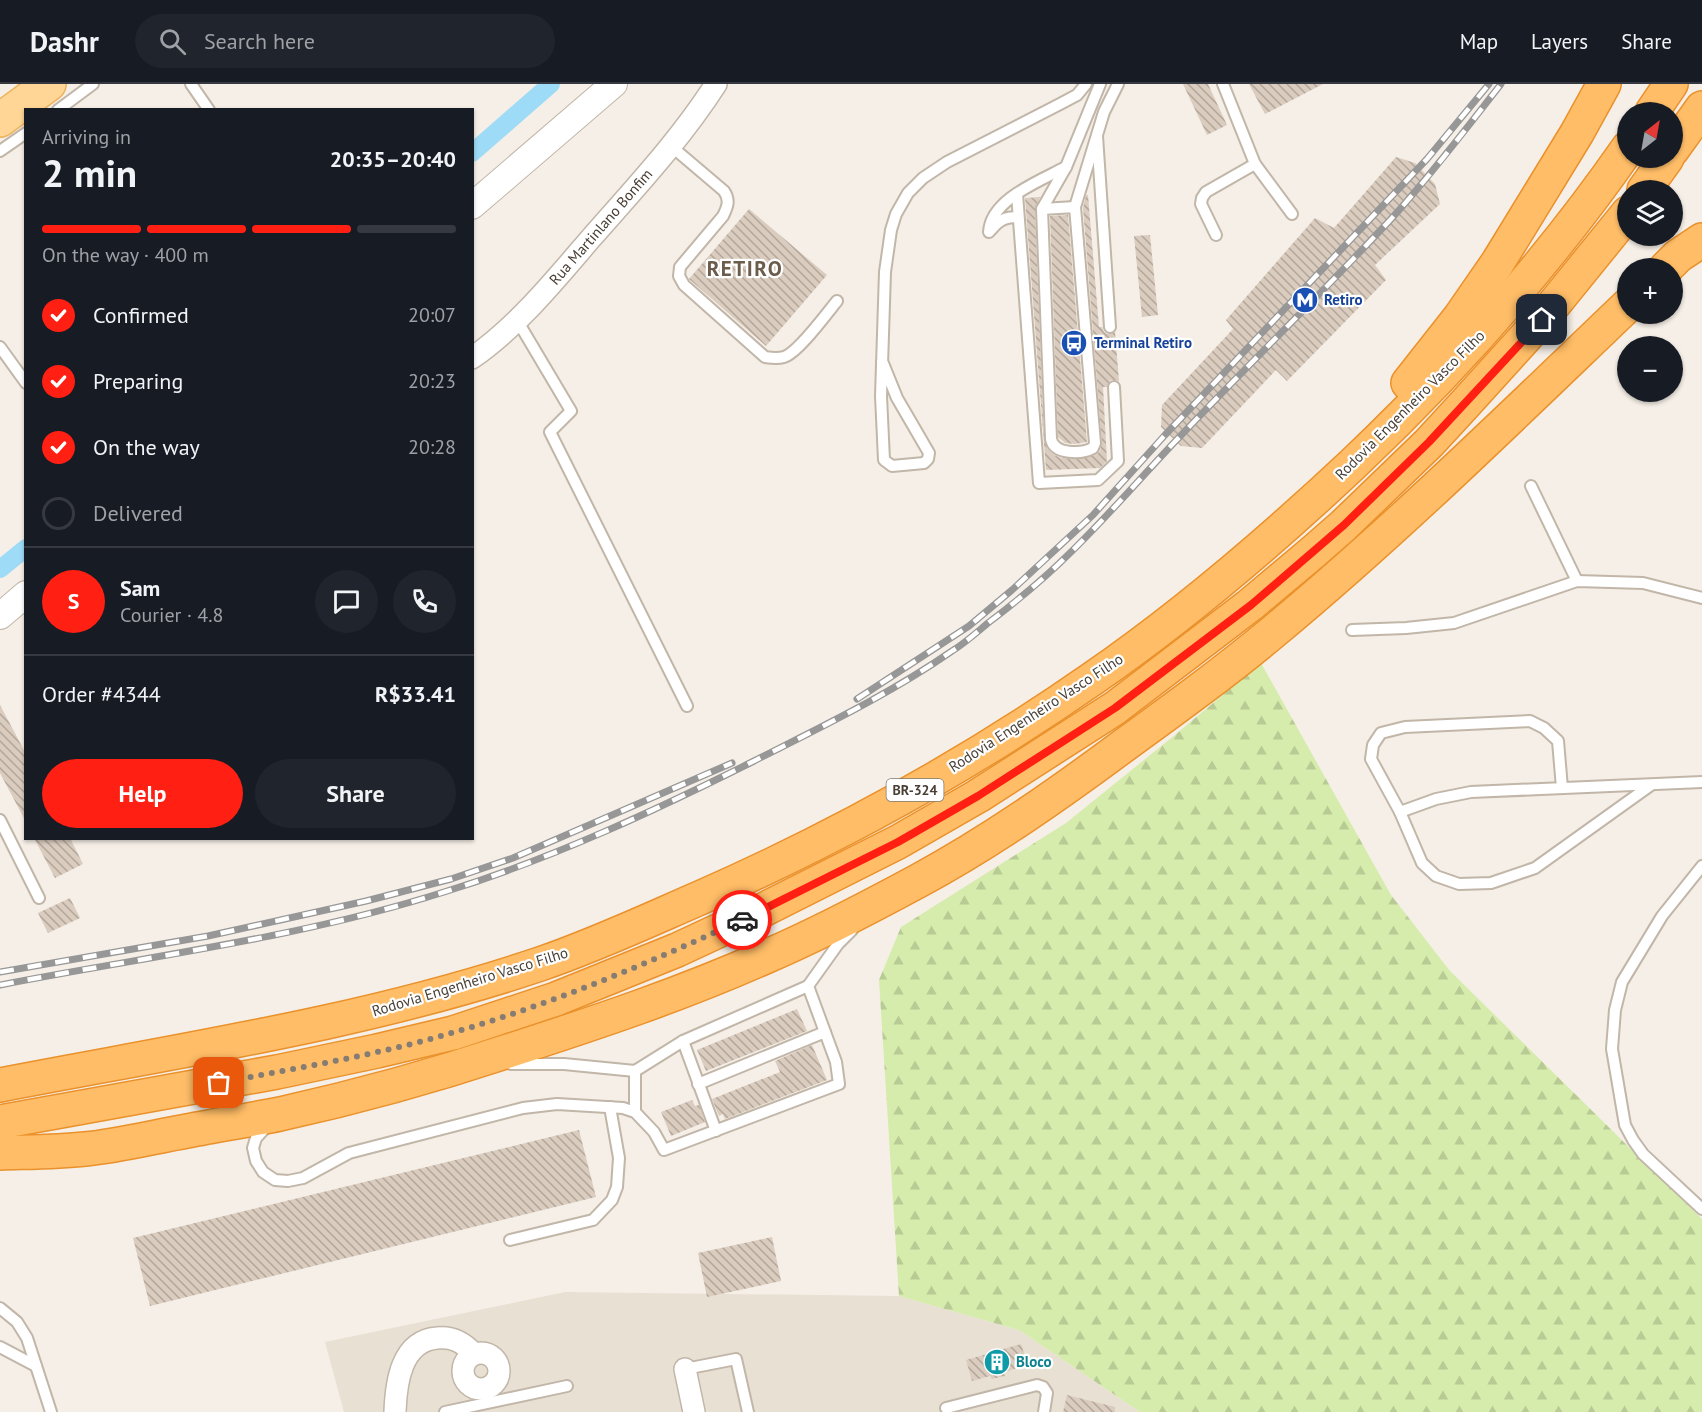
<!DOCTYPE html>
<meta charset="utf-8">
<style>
:root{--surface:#171b24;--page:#20242c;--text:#f1f3f6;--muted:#9ea1a6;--line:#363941;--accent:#ff1f13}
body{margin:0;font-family:"PT Sans",sans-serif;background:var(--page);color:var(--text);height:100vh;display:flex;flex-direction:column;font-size:22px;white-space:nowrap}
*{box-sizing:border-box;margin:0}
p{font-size:20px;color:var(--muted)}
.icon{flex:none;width:33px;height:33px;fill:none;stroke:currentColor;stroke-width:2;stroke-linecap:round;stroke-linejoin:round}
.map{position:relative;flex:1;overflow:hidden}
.panel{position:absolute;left:24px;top:24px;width:450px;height:732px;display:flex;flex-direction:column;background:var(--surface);border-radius:0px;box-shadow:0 2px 4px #0004}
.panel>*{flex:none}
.needle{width:39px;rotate:31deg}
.fabs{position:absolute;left:1617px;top:18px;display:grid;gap:12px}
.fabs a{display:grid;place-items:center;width:66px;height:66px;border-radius:50%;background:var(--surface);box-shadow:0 2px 4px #0004;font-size:30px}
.pin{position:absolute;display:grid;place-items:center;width:51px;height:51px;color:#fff;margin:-26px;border-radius:12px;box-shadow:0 3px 9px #0006}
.courier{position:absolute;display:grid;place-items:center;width:60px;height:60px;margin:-30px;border:4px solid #ff1f13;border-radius:50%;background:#fff;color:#222;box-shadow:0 2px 8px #0007}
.overview em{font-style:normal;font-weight:800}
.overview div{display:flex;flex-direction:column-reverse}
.overview{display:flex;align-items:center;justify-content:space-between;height:102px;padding:0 18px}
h1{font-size:39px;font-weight:800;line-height:45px}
.bar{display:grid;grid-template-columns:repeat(4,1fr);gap:9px 6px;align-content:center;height:72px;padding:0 18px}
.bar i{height:8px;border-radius:4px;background:var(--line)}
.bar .current{background:var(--accent)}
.bar p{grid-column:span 4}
.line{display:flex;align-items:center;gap:15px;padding:0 18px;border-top:2px solid var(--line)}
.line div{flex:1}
.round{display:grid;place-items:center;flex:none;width:63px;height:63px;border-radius:32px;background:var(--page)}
ol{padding:0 18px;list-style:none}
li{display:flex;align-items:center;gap:18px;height:66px}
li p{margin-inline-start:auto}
li .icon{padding:6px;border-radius:50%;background:var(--accent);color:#fff;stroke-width:4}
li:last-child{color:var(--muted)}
li i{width:33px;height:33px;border:3px solid var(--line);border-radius:50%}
.primary-button{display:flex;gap:12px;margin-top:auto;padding:12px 18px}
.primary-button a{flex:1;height:69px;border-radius:36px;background:var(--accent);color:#fff;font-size:24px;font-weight:800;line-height:69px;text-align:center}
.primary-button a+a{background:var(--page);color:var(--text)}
header{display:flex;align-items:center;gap:36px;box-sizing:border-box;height:84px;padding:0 30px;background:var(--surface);border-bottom:2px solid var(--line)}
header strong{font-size:28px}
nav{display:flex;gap:33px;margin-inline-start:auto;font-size:21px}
.search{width:420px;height:54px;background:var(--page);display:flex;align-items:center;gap:15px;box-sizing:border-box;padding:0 21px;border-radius:33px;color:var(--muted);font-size:22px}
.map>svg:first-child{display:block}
.residential{fill:#e9e0d4}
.forest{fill:url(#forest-firs)}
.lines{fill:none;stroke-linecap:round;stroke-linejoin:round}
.canal{stroke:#9edbf6;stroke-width:18}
.building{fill:url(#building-back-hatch)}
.service-casing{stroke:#c1b6a8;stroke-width:14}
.minor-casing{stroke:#c1b6a8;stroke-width:24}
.tertiary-casing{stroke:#c1b6a8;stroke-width:28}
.primary-casing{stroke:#edb35c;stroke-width:36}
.motorway-casing{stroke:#ea912b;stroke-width:36}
.service{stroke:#fff;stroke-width:10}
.minor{stroke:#fff;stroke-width:21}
.tertiary{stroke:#fff;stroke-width:26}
.primary{stroke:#ffd695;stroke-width:33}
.motorway{stroke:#ffbd67;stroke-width:33}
.rail-casing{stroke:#979797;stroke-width:7}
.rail{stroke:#fff;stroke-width:4.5;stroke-dasharray:14;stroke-linecap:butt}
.done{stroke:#857d73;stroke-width:6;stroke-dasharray:0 10.8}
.route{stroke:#ff1f13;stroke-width:8}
.labels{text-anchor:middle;stroke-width:4.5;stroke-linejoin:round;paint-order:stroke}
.shield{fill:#fff;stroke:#7f7972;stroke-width:1.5}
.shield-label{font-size:14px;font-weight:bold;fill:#483f35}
.street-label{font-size:15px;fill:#483f35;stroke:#fff}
.transit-label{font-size:15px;font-weight:bold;fill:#164399;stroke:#fff;text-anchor:start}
.culture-label{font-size:15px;font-weight:bold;fill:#0d838f;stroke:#fff;text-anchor:start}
.district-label{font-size:21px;font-weight:bold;letter-spacing:1.5px;fill:#6c5c4b;stroke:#fff}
</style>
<header>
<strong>Dashr</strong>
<div class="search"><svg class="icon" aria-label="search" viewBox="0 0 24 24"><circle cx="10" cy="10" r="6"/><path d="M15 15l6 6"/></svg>Search here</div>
<nav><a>Map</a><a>Layers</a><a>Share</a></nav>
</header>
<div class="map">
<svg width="1702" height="1328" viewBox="0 0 1702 1328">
<defs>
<pattern id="forest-firs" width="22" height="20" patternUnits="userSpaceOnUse" patternTransform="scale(1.5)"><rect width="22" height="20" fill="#d6ecac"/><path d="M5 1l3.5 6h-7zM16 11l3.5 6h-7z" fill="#b9cb95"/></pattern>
<pattern id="building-back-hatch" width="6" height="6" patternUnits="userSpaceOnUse" patternTransform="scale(1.5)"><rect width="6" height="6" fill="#daccbe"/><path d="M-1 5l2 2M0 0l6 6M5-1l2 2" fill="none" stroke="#b3a79b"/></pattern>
</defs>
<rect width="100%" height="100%" fill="#f5efe7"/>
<path class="residential" d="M565,1208L899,1212L1019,1246L1140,1328H344L325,1258Z"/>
<path class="forest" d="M1261,579L1391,811L1450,887L1702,1135V1328H1140L1019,1246L899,1212L879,896L901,843L1066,739L1170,655Z"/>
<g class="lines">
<g class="canal">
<path d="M472,69L551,0"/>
<path d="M0,485L26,464"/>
</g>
</g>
<g class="building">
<path d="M1183,0H1208L1227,41L1207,51Z"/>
<path d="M1249,0H1323L1265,30Z"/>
<path d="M1396,73L1415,79L1435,100L1440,120L1375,181L1386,196L1287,297L1276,286L1202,364L1181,362L1161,343L1162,321L1233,245L1226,236L1315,134L1334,144Z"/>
<path d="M1086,111H1088L1099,243H1102L1104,248L1107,250H1111L1115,248L1119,297L1114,296H1110L1107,303H1103L1107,377L1100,384L1046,386L1025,114L1040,113L1035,125L1044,356L1047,364L1054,371L1061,374L1076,375L1096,371L1100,367L1102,359L1083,124Z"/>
<path d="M749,125L827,191L766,262L689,195Z"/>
<path d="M1068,131L1087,358L1075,360L1065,359L1058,353L1050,132Z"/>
<path d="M1150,151L1158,231L1142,233L1134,152Z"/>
<path d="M0,621L26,670V738L0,689Z"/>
<path d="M34,754H70L83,780L55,794Z"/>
<path d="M70,814L80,834L48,849L38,829Z"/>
<path d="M797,925L807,947L706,987L697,966Z"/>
<path d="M812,961L827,996L725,1035L723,1030L719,1032L712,1015L780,988L775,977Z"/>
<path d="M692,1016L695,1022L699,1021L705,1038L671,1052L661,1028Z"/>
<path d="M579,1046L596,1113L150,1222L133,1154Z"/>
<path d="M772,1153L781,1197L707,1213L698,1169Z"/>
<path d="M1021,1260L1028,1281L1004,1288L1005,1292L992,1295L990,1292L972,1297L966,1276Z"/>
<path d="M1067,1311L1115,1323V1328H1063Z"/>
</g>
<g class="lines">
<defs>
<g id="service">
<path d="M191,0L209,26"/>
<path d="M1223,0L1255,80L1292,130"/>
<path d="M58,26L93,0"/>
<path d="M1097,52L1110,243"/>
<path d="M671,62L724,107C730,116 728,122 723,132L680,183L679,192L684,201L765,273C772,274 777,275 784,273C798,269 827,229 837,217"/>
<path d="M0,67L26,49"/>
<path d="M1017,110L1039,399L1098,396L1118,377L1114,303"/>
<path d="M1075,123L1095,359L1093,364C1082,370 1054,371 1051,355L1042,125Z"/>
<path d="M1075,123L1104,28L1118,0"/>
<path d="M1042,125L1066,83L1100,0"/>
<path d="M991,146C999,136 1005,133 1018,133"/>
<path d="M989,148C991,115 1040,97 1066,83"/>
<path d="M1216,151L1201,120L1202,114L1206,108L1255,80"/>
<path d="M517,236L571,327L550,348L687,622"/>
<path d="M0,263L26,299"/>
<path d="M882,277L897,314L929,369L928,375L924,379L892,382L884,376L881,312L885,188L891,146L896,130L908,109L923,94L947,78L1060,20L1077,11L1086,0"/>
<path d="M1531,402L1577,497"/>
<path d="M1352,546L1406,544L1454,539L1577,497L1643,499L1702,514"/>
<path d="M1562,704L1558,657L1544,644L1530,637L1405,643L1381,649L1373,661L1371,675L1400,728L1436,715L1471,708L1702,698"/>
<path d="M1400,728L1422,779L1436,792L1459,800L1491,799L1535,784L1651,701"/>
<path d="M0,736L39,814"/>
<path d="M1702,782L1662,832L1622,898L1615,926L1612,965L1625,1041L1633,1056L1643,1070L1702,1125"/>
<path d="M683,957L716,1047"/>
<path d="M511,980H564L635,987L683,957L808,902L838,860L852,846"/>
<path d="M635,987V1028"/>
<path d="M698,1000L825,948"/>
<path d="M269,1040L256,1054L253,1064L256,1077L263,1088L275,1096L288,1097L303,1094L349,1069L523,1024L557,1020L623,1024L635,1028L654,1048L664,1066L839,1000L836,978L808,902"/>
<path d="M510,1156L593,1136L612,1116L617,1103L619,1074L610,1023"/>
<path d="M0,1224L17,1238L27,1254L51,1328"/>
<path d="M0,1263L36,1282"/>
<path d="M685,1285L736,1275L748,1328"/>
<path d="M946,1324L1037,1301L1043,1303L1047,1309L1044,1328"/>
<path d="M445,1328L567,1302"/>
</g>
<g id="minor">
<path d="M472,274C518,242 555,196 592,153C635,104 680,56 716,0"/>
<circle cx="481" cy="1287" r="18"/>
<path d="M685,1285L694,1328"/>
<path d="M395,1328C396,1299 401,1257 437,1254C453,1252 464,1259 474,1270"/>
</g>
<g id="tertiary">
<path d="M472,122L614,0"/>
<path d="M0,532L26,510"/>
</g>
<path id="primary" d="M0,36L49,0"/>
<g id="motorway">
<path d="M1652,28L1671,0"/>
<path d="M1672,66L1702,24"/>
<path d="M1644,106L1667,74"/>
<path d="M1666,184L1678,172L1702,156"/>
<path d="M1408,299L1460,233L1498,178L1577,49L1604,0"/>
<path d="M0,1001C181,966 365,939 540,880C596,861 649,836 702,813C838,753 970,680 1092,595C1185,531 1272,456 1354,379C1455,283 1548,179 1628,64"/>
<path d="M0,1038L277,988L377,967L453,949L556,915L677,866L765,825L898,758L978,712L1115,624L1250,521L1312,469L1344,441L1429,359L1464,321L1542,235L1628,129"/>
<path d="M0,1069C28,1068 57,1068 85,1065C119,1062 153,1053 187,1047C218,1041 249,1036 280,1030C357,1013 433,992 508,967C595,939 682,910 765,873C817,851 868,824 918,797C990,758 1057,711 1123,662C1174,625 1225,588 1273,548C1397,445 1512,332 1628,221"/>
</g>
</defs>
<use href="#service" class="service-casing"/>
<use href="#minor" class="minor-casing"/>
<use href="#tertiary" class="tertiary-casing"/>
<use href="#primary" class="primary-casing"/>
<use href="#motorway" class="motorway-casing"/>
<use href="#service" class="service"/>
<use href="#minor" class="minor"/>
<use href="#tertiary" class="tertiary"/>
<use href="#primary" class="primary"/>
<use href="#motorway" class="motorway"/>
<defs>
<g id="rail">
<path d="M857,615L969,542L1012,506L1093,431L1165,351L1427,75L1489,0"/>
<path d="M0,888L208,852L366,817L451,795L513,774L732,679"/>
<path d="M0,901C149,872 300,854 444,808C551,775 654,727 754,677C821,643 890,610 952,567C965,559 976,549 988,539C1017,517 1045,494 1071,468C1112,428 1149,384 1189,343C1256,273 1326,205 1392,134C1431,91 1465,46 1501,0"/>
</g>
</defs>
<use href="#rail" class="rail-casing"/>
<use href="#rail" class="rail"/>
</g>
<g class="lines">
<path class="done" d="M219,999C297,984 378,971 455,948C554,919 649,879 742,836"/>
<path class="route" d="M742,836L898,758L978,712L1115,624L1148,599L1251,521L1344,441L1429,358L1542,236"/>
</g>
<defs>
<symbol id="metro-disc" viewBox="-11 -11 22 22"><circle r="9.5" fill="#1a4fb4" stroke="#fff"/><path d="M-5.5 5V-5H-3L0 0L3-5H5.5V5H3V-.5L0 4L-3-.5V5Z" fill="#fff"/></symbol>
<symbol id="bus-disc" viewBox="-11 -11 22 22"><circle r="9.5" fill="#1a4fb4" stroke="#fff"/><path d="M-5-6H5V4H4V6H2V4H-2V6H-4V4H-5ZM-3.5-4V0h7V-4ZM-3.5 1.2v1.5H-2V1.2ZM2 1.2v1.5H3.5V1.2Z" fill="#fff"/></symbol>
<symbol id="building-disc" viewBox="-11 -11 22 22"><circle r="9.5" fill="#0f9aa8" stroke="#fff"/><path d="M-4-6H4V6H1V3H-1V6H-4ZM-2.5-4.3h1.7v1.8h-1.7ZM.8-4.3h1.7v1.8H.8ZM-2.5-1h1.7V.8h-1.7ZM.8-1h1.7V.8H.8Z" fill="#fff"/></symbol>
</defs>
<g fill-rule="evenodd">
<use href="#metro-disc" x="1290" y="201" width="30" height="30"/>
<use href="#bus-disc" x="1059" y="244" width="30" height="30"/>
<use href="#building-disc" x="982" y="1263" width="30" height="30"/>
</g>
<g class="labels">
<rect class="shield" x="886.5" y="695" width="57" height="22" rx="4.5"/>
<g class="shield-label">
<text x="915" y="711">BR-324</text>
</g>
<g class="street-label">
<text transform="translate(601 143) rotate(-49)" y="5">Rua Martinlano Bonfim</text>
<text transform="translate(1410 321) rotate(-45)" y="5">Rodovia Engenheiro Vasco Filho</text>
<text transform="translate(1036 629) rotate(-33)" y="5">Rodovia Engenheiro Vasco Filho</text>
<text transform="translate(470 898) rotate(-17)" y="5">Rodovia Engenheiro Vasco Filho</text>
</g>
<g class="transit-label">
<text x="1324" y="221">Retiro</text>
<text x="1094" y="264">Terminal Retiro</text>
</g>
<g class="culture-label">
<text x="1016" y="1283">Bloco</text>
</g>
<g class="district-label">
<text x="745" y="192">RETIRO</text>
</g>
</g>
</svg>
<div class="fabs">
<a><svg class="needle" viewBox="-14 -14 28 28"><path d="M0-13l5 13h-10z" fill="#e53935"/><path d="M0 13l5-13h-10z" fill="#9ea1a6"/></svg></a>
<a><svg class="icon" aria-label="layers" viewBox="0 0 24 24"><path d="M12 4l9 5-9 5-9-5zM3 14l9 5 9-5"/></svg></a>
<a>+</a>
<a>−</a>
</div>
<div class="pin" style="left:219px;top:999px;background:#ea580c"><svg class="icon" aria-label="bag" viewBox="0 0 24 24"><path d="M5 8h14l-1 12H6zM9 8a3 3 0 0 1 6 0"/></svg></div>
<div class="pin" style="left:1542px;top:236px;background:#1f2937"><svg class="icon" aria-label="home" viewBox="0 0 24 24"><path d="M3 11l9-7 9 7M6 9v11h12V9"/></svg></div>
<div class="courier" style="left:742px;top:836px"><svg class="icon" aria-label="car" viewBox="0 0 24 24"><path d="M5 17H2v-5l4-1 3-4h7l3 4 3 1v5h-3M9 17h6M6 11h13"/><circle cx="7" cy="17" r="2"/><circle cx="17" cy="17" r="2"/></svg></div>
<section class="panel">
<div class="overview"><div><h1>2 min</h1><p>Arriving in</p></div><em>20:35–20:40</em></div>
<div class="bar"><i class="current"></i><i class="current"></i><i class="current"></i><i></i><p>On the way · 400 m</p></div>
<ol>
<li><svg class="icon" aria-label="check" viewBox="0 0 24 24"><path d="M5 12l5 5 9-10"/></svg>Confirmed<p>20:07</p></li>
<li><svg class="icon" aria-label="check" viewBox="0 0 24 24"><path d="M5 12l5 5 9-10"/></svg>Preparing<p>20:23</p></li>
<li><svg class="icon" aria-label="check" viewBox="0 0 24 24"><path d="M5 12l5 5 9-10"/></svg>On the way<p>20:28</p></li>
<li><i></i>Delivered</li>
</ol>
<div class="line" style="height:108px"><b class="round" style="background:var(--accent);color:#fff">S</b><div><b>Sam</b><p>Courier · 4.8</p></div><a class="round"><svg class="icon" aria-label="chat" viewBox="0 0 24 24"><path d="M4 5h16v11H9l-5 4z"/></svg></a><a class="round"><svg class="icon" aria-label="phone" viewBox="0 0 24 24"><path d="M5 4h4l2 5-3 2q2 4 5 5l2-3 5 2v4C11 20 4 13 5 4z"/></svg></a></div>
<div class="line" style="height:78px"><div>Order #4344</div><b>R$33.41</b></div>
<div class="primary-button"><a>Help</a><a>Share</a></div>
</section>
</div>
